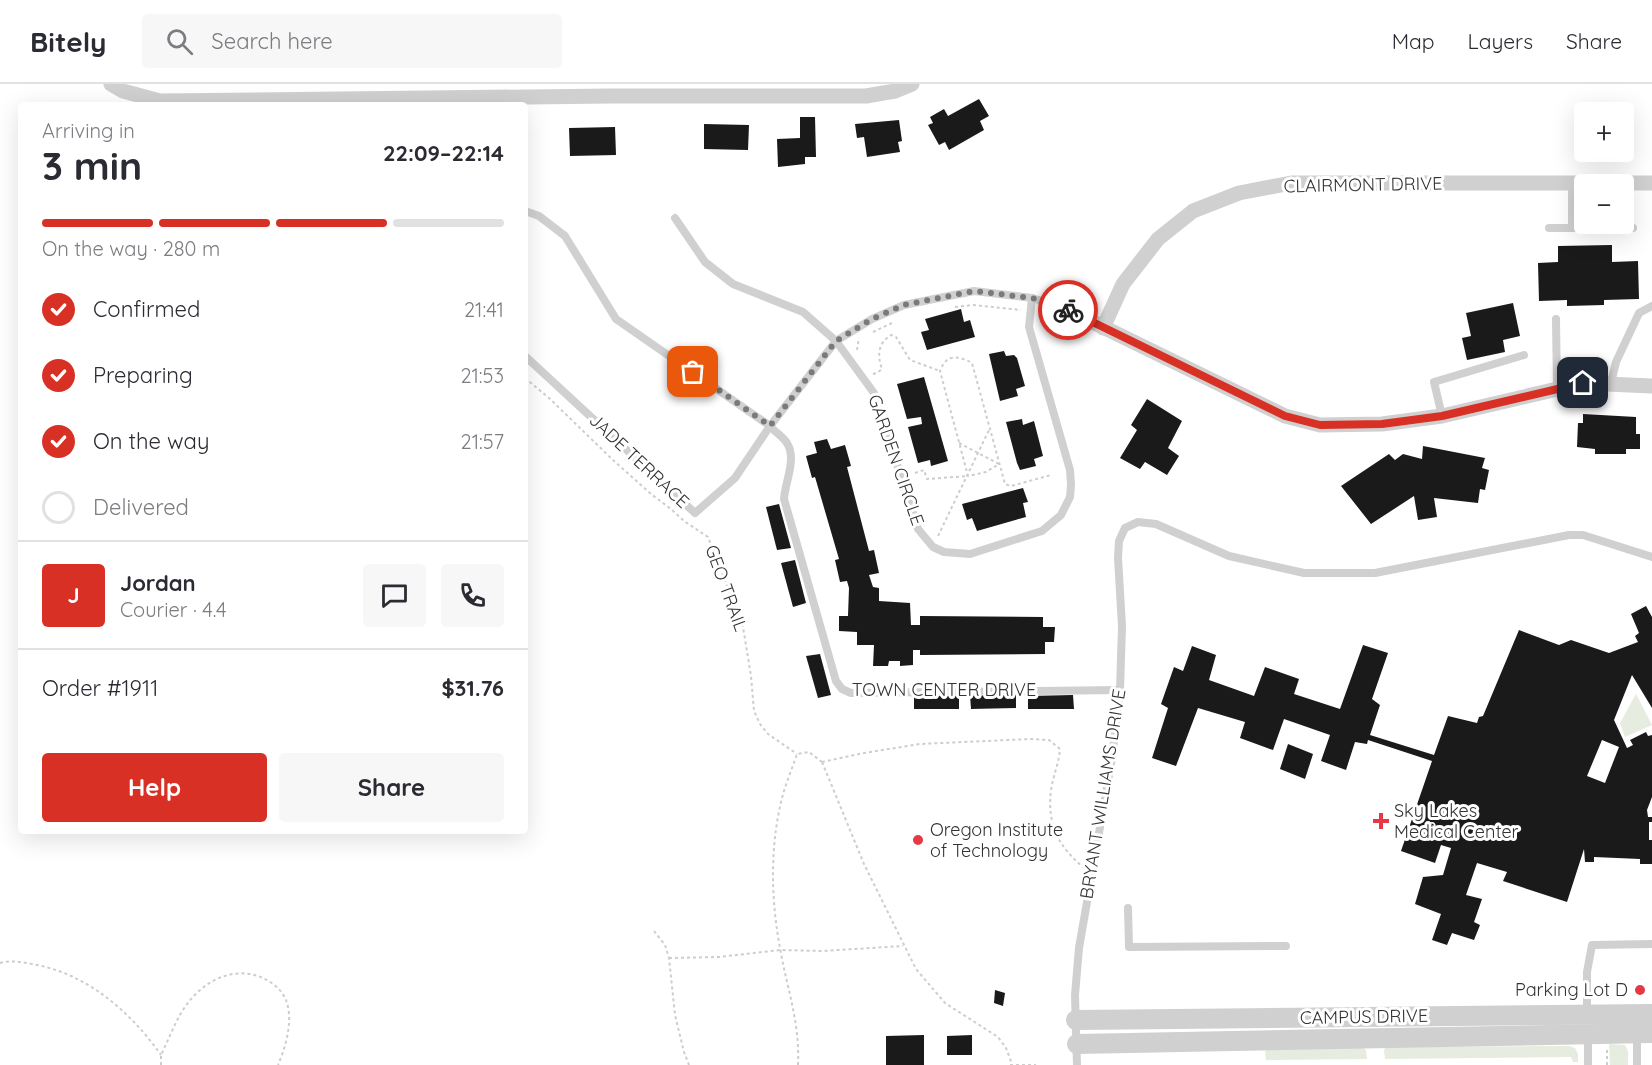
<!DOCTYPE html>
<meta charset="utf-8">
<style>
:root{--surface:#fff;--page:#f7f7f7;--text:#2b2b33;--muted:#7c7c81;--line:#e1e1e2;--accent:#d93025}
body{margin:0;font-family:Quicksand,sans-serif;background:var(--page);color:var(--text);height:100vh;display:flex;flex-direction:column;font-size:22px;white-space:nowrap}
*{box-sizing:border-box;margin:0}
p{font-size:20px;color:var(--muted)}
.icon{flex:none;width:33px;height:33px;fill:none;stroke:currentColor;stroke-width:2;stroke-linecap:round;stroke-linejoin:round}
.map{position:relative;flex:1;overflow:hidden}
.sheet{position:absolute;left:18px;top:18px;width:510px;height:732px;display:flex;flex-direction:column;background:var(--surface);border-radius:6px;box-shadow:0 6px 24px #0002}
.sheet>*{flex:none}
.controls{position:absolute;left:1574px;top:18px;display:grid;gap:12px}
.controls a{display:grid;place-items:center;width:60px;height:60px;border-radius:6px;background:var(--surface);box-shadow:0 6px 24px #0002;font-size:30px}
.pin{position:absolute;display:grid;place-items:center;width:51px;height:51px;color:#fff;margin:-26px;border-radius:12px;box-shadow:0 3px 9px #0006}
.courier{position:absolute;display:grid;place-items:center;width:60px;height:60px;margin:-30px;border:4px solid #d93025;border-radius:50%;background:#fff;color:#222;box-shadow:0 2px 8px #0007}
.head em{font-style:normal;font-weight:800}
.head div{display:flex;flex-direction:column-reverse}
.head{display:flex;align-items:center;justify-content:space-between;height:102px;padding:0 24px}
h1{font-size:39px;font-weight:800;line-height:45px}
.bar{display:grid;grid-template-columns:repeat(4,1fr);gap:9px 6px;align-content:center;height:72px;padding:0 24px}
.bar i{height:8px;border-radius:4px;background:var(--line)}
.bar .on{background:var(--accent)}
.bar p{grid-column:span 4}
.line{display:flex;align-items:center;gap:15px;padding:0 24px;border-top:2px solid var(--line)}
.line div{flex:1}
.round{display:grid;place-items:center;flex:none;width:63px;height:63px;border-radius:6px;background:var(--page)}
ol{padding:0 24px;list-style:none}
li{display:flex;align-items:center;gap:18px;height:66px}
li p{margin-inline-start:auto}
li .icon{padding:6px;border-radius:50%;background:var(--accent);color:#fff;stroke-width:4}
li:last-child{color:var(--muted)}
li i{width:33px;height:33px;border:3px solid var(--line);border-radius:50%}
.primary-button{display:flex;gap:12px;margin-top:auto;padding:12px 24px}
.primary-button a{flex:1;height:69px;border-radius:6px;background:var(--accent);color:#fff;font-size:24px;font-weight:800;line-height:69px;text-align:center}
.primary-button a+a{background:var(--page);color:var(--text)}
header{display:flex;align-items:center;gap:36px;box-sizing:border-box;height:84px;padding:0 30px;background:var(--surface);border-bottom:2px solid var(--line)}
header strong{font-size:28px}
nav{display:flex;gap:33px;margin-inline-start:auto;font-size:21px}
.search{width:420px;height:54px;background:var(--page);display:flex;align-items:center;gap:15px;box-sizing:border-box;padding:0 21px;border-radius:6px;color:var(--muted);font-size:22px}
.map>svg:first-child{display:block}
.green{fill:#e6ecdf}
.building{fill:#1a1a1a;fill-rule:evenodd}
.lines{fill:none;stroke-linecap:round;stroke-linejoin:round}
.path{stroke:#cdcdcd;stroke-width:2;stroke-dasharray:3 3;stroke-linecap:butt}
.service{stroke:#d0d0d0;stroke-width:8}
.minor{stroke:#d0d0d0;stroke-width:15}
.tertiary{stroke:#d0d0d0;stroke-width:20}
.done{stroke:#7a7a7a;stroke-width:6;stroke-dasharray:0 10.8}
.route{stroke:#d93025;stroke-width:8}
.poi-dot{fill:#e63946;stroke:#fff;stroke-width:2}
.labels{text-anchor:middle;stroke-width:6;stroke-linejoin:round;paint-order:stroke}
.street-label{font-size:18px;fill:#333;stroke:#fff}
.poi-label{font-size:18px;fill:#333;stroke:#fff;text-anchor:start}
</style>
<header>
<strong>Bitely</strong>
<div class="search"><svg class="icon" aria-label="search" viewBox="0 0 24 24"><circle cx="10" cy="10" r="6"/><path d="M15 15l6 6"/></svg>Search here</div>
<nav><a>Map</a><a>Layers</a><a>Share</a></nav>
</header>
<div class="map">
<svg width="1652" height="981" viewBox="0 0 1652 981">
<rect width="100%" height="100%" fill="#fff"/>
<g class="green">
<path d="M1636,610L1652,641L1625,653L1620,639Z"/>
<path d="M1609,960L1625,961L1628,967V981H1610Z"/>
<path d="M1569,962L1575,964L1578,970V978H1573L1571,973L1385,975L1384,966L1386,963Z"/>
<path d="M1361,963L1366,966L1367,975L1266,976L1265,967L1270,965Z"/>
</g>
<g class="building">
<path d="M979,15L989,32L980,37L984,46L949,66L945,58L939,61L928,41L933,39L930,33L944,25L948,32Z"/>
<path d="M800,33H815L816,73H805V80L778,83L777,55L800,54Z"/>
<path d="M899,36L902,57L898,58L900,68L867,73L864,53L857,54L855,40Z"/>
<path d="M704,40L749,41L748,66L704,65Z"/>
<path d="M615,43L616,71L570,72L569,44Z"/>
<path d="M1612,161V178L1638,177L1639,215L1604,216V221L1567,222V216L1539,217L1538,179L1558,178V162Z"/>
<path d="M1513,219L1520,252L1503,256L1505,268L1467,276L1462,254L1471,252L1466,229Z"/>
<path d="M961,225L964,238L970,236L975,253L927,266L921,248L929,246L925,235Z"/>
<path d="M1004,267L1006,272L1014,271L1017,274L1025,302L1016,305L1018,312L1000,317L989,270Z"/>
<path d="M924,293L948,377L931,382L930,376L918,379L908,343L922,340L921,333L907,335L897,300Z"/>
<path d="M1147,315L1182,337L1168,364L1179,372L1167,391L1145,378L1140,385L1120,374L1137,346L1131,341Z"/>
<path d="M1583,330L1636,333V350H1640V365H1626V370H1595V365L1577,363L1578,339H1583Z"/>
<path d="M1022,335L1023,341L1034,337L1043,372L1034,375L1036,382L1020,386L1017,379L1006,338Z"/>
<path d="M827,355L831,365L845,361L851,382L847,383L869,467L874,466L879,489L869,491L873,503L879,504V517L910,519L911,541H920V532L1043,533V543H1055L1054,558H1045V570L920,571V566H913V581L900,582V577H889L888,582H873L874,561H857V548L839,547V532H848L849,504L847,497L840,498L835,476L839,475L815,393L812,394L806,372L817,369L814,358Z"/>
<path d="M1423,362L1485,374L1482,384L1489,386L1485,406L1480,405L1478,419L1434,414L1437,433L1418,436L1414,412L1371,440L1341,402L1389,370L1395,376L1403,370L1422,375Z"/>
<path d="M1023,404L1028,418L1023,419L1026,433L977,447L972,434L967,436L962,420Z"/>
<path d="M779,420L791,464L777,466L766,423Z"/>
<path d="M795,476L806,519L793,523L781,479Z"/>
<path d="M1646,522L1652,533V624L1632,591L1614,636L1627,664L1633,661L1630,656L1646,648L1648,652L1652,651V713L1647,726L1648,733H1652V738H1649V756H1652V780H1640V775L1594,773V778H1585L1584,765L1567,818L1503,797L1507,788L1477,779L1466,811L1482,815L1474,838L1480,841L1474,856L1452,849L1447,861L1432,856L1441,830L1415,820L1423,793L1443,791L1451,764L1441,761L1435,779L1401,767L1432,677L1368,656L1367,660L1355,658L1346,686L1321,677L1330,651L1284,635L1273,666L1240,654L1245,638L1198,624L1176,682L1152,674L1168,624L1161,620L1174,583L1183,587L1192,562L1216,571L1209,596L1254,612L1265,583L1299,595L1294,610L1340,625L1363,561L1388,569L1372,615L1380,621L1370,651L1434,671L1448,632L1477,639L1479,633L1483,632L1519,546L1559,561L1571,556L1609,569L1638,558L1635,552L1639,549L1631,530ZM1602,656L1619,663L1605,699L1587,692Z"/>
<path d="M820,570L831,611L818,614L806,572Z"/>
<path d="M1016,610V624L971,625L970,611Z"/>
<rect x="914" y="611" width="45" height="14"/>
<path d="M1073,611L1074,625H1028V612Z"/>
<path d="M1288,660L1313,670L1305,695L1280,685Z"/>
<path d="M995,906L1005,909L1003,922L994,919Z"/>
<path d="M924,951V981H886V952Z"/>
<path d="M972,951V971H947V952Z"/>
</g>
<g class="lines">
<g class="path">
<path d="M955,223L973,221L1021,226"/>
<path d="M873,248L892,239"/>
<path d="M857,266L859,254"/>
<path d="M873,290L877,289L882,285C877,271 878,259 891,251L896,253L910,276L940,287"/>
<path d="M525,294L549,314L614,377L651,410L671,425L684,437L708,453L743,543L751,592L754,627L760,640L768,650L797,670"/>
<path d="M959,359L999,380L986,388L968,392L940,287C946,270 958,271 972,279L1005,400L1011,402L1051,391"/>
<path d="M915,389L924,386L927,395L968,392"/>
<path d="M938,452L989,346"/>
<path d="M822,678L864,669L920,660L1030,655L1049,656L1060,665C1059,679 1053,692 1051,706C1047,741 1058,762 1084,784"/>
<path d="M822,678L864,780L916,885L945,919L998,953L1006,964L1012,980"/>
<path d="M654,847L665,861L669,874L675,931L684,968L689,981"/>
<path d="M669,874L719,873L780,866L822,867L903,862"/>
<path d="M0,879C10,876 21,878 32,880C86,889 130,927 161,971"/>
<path d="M1607,966V981"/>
<path d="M161,981V971C170,953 178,929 192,914C213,890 246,880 273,900C281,906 286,913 288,923C292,942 285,964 278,981"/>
<path d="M798,981C800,938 787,905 780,864C771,816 770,765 781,718C785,701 792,685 797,670L809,668L822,678"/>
<path d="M1010,981H1036"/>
</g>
<g class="service">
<path d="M1572,99V144"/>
<path d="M525,127L539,132L565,152L616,235L770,342C775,348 783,353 787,359C797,375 785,398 784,415L836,597L842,605L851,609L1120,606"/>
<path d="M675,134L705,178L733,200L803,228L836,257L874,309L918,445L933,463L944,468L970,470L1042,447L1061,431L1070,413L1071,401L1070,386L1029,243L1032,214"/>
<path d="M1549,144H1633"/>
<path d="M1556,235L1557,304"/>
<path d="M525,272L695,429L735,394L770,342L836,257L872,235L904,221L974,207L1032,214L1062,223"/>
<path d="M1611,299L1616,278L1639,229L1652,222"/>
<path d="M1442,332L1434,298L1524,271"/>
<path d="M1128,824L1129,863L1286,862"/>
<path d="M1587,931V888L1592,861L1652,860"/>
<path d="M1588,952V981"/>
<path d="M1077,981L1075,911L1079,864L1112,674L1120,606L1122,542L1118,474L1119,457L1125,444L1138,438L1156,440L1229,472L1304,489H1375L1569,451H1583L1652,473"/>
<path d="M1637,981V951"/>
</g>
<g class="minor">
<path d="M111,0L123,7L160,17L610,12H866L895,7L912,0"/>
<path d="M1062,223L1285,332L1320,341L1382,340L1442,332L1583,299L1652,302"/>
<path d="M1103,244L1123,200L1158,155L1193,127L1239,109L1291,99H1652"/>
</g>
<g class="tertiary">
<path d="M1076,936L1652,930"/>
<path d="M1077,960L1652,949"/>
</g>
</g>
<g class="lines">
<path class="done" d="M693,288L770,342L836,257L872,235L904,221L974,207L1032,214L1068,226"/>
<path class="route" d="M1068,226L1285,332L1320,341L1382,340L1442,332L1583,299"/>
</g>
<g class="poi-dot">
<path d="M1378 728h6v6h6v6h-6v6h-6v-6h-6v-6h6z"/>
<circle cx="918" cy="756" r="6"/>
<circle cx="1640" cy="906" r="6"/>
</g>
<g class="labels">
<g class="street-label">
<text transform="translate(1363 101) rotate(-1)" y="6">CLAIRMONT DRIVE</text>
<text transform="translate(896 376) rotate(71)" y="6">GARDEN CIRCLE</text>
<text transform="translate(639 377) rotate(43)" y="6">JADE TERRACE</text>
<text transform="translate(726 504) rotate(70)" y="6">GEO TRAIL</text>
<text x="944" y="612">TOWN CENTER DRIVE</text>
<text transform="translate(1103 710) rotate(-81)" y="6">BRYANT WILLIAMS DRIVE</text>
<text transform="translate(1364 933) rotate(-1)" y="6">CAMPUS DRIVE</text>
</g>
<g class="poi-label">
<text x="1394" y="733">Sky Lakes<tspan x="1394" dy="21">Medical Center</tspan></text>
<text x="930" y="752">Oregon Institute<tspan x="930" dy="21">of Technology</tspan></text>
<text x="1628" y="912" text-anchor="end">Parking Lot D</text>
</g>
</g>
</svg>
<div class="controls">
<a>+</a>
<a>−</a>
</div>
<div class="pin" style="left:693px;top:288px;background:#ea580c"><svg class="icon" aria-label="bag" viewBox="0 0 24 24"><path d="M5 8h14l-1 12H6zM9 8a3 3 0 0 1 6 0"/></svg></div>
<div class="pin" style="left:1583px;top:299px;background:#1f2937"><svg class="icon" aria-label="home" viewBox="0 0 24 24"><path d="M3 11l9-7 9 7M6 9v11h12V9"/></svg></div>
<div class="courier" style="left:1068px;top:226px"><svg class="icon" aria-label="bike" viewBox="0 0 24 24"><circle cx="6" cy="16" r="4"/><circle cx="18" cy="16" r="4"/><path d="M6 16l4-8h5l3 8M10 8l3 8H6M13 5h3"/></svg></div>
<section class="sheet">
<div class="head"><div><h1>3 min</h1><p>Arriving in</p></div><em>22:09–22:14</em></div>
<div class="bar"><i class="on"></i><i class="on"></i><i class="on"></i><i></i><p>On the way · 280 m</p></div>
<ol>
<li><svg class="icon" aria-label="check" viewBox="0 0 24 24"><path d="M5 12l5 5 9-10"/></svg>Confirmed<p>21:41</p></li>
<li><svg class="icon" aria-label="check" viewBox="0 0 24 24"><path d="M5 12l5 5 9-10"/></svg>Preparing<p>21:53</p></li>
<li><svg class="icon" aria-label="check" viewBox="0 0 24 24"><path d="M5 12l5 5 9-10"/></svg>On the way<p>21:57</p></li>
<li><i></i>Delivered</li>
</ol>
<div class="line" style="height:108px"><b class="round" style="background:var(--accent);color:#fff">J</b><div><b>Jordan</b><p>Courier · 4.4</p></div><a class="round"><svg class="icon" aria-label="chat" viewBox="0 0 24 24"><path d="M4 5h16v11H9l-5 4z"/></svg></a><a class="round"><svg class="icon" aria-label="phone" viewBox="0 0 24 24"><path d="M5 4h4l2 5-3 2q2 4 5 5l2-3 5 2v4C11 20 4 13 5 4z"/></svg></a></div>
<div class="line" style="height:78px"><div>Order #1911</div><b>$31.76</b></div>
<div class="primary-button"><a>Help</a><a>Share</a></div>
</section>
</div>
